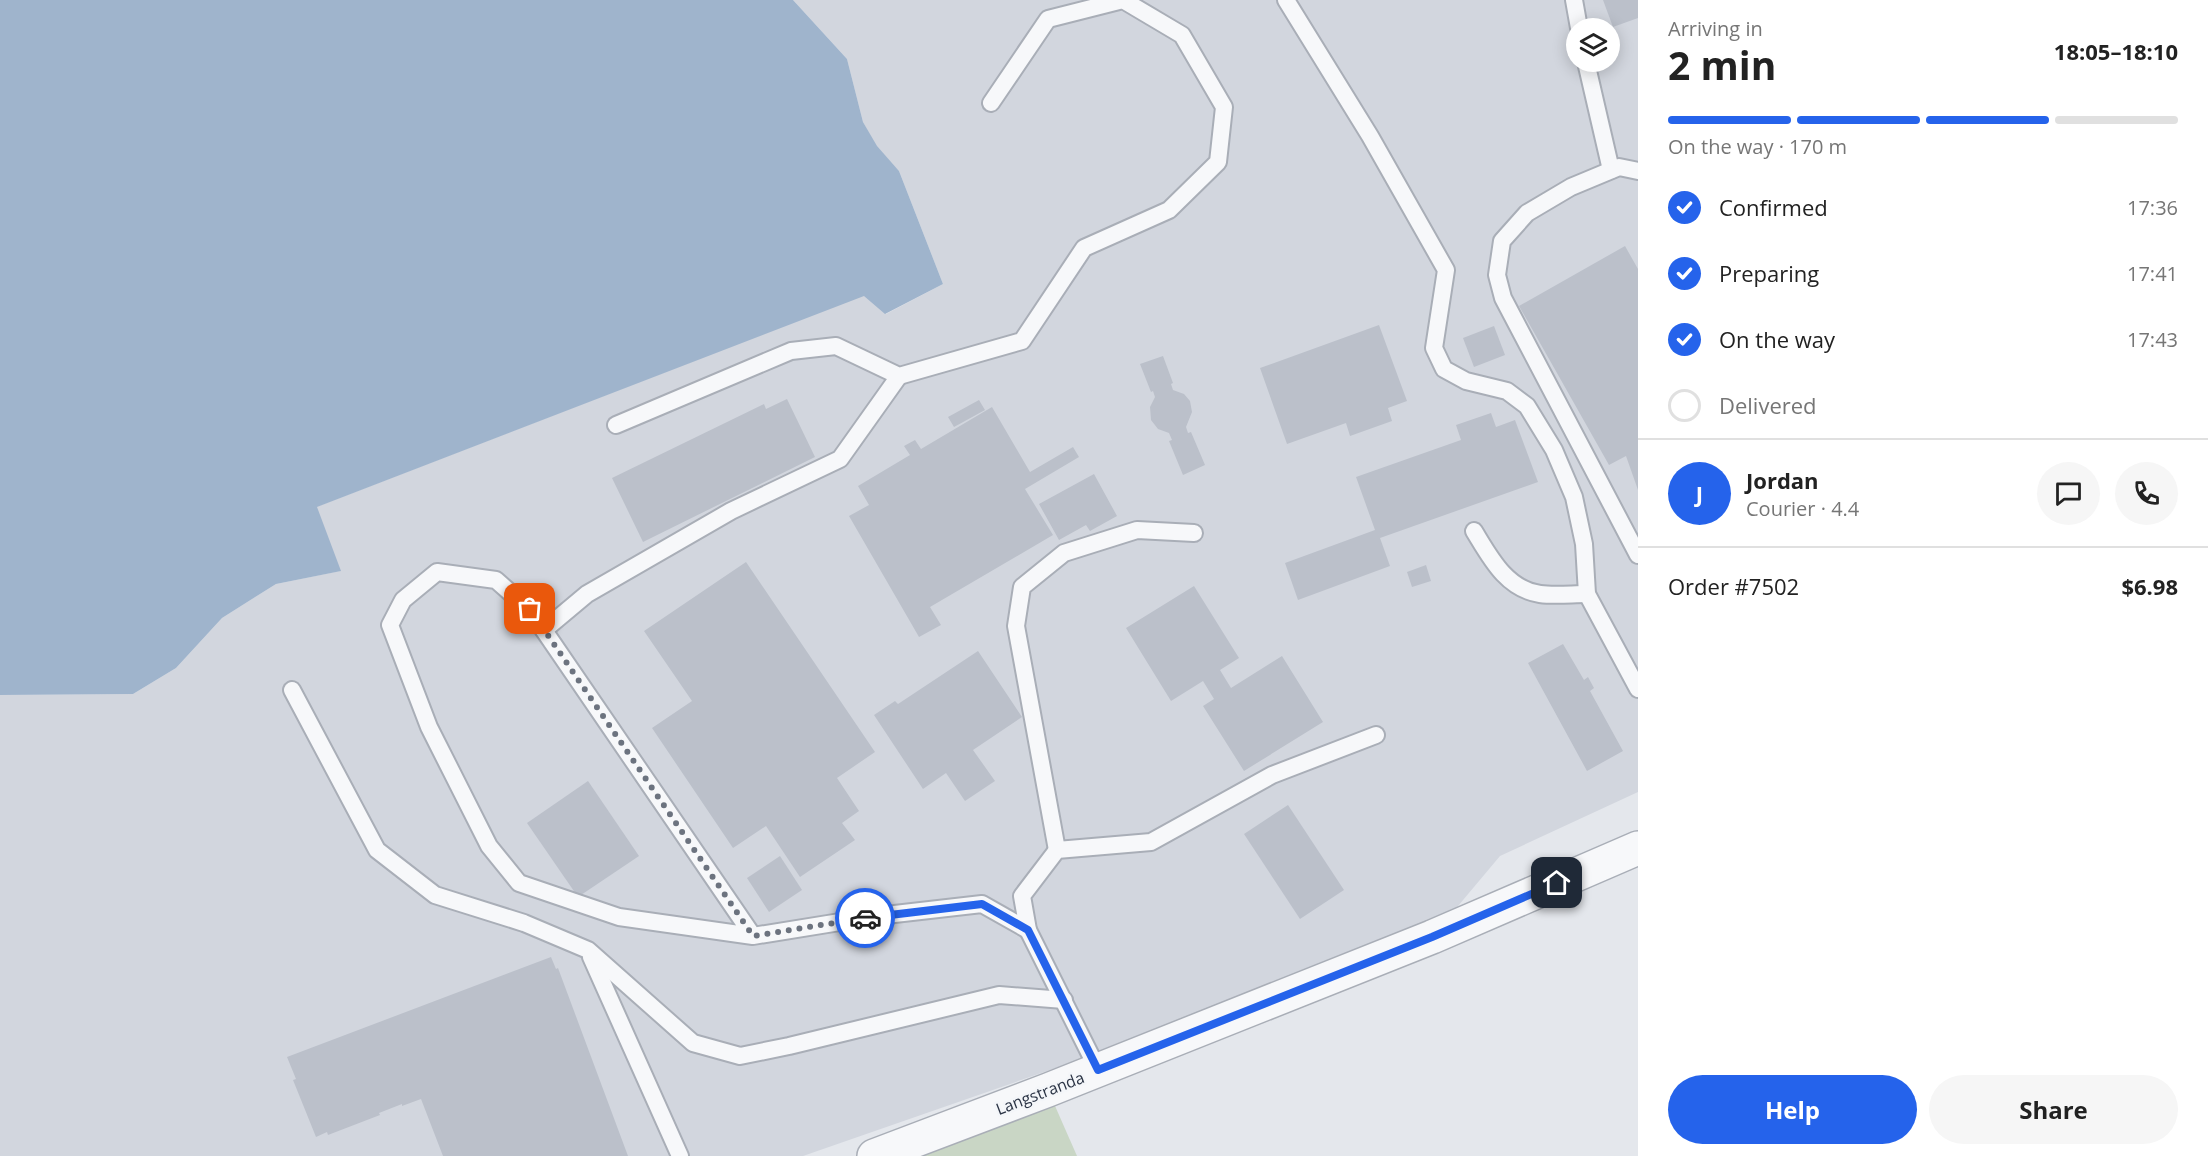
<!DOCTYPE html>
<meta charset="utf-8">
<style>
:root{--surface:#fff;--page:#f6f6f6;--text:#222;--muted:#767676;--line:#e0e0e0;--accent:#2563eb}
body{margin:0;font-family:"Open Sans",sans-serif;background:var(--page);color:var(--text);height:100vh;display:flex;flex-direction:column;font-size:22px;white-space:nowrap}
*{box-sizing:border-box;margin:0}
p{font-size:20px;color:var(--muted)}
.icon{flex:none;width:33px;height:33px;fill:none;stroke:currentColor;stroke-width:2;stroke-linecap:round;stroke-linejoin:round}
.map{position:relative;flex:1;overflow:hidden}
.side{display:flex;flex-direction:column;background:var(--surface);width:570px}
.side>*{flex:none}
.buttons{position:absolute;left:1566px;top:18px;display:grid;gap:12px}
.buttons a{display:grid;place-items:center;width:54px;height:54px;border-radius:50%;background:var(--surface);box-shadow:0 3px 15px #0003;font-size:30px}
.pin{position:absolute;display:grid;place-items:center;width:51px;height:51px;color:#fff;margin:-26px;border-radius:12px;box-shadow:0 3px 9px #0006}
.courier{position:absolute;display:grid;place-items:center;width:60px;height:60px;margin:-30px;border:4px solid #2563eb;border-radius:50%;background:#fff;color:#222;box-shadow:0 2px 8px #0007}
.head em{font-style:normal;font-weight:700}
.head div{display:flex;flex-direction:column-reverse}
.head{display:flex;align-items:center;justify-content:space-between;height:102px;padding:0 30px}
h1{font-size:39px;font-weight:700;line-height:45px}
.bar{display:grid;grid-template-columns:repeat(4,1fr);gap:9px 6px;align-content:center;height:72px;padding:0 30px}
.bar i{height:8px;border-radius:4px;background:var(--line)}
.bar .on{background:var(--accent)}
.bar p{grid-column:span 4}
.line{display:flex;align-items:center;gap:15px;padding:0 30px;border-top:2px solid var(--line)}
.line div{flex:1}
.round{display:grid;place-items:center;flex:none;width:63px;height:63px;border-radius:32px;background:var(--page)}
ol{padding:0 30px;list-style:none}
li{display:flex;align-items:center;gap:18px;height:66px}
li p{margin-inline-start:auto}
li .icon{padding:6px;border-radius:50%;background:var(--accent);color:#fff;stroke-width:4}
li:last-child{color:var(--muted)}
li i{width:33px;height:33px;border:3px solid var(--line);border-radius:50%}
.button{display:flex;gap:12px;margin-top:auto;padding:12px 30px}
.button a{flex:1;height:69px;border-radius:36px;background:var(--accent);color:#fff;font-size:24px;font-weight:700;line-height:69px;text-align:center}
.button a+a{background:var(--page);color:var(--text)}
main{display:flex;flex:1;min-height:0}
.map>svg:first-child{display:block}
.built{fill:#d2d6de;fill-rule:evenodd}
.green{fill:#c9d6c5}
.water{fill:#9fb4cc}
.building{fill:#bbc0ca}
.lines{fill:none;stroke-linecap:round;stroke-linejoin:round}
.service-casing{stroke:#a9aeb7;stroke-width:20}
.tertiary-casing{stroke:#a9aeb7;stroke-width:36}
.service{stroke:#f7f8fa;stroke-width:16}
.tertiary{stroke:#f7f8fa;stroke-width:33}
.done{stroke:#6c737f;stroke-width:6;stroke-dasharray:0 10.8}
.route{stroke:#2563eb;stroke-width:8}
.labels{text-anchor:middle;stroke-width:5;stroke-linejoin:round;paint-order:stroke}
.street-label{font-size:16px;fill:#2b3445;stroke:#f4f6f9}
</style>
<main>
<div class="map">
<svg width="1638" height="1156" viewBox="0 0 1638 1156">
<rect width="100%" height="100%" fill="#e4e7ec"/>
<path class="built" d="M793,0H1638V792L1500,856L1432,937L803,1156H0V695L133,694L176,668L222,618L276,584L340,571L316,507L864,295L886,314L943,284L899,171L876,146L863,122L847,59ZM1576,28H1610V62H1576Z"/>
<path class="green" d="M1048,1090L1077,1156H878Z"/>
<path class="water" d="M0,0H793L847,59L863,122L877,146L899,171L943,284L885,314L864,296L317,507L341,571L276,584L222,618L176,668L133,694L0,695Z"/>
<g class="building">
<path d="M1603,0H1638V18L1613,27Z"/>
<path d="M1625,246L1638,269V490L1626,456L1609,465L1519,306Z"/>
<path d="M1379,325L1407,401L1388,408L1392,421L1350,436L1346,423L1287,444L1260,368Z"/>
<path d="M1494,326L1505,355L1474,367L1463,338Z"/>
<path d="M1163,356L1173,383L1171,384L1173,390L1184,394L1190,401L1192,412L1186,427L1188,433L1191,432L1205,465L1183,475L1169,441L1172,440L1169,433L1158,429L1151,420L1150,407L1155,397L1153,391L1151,392L1140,364Z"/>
<path d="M787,399L815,457L643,542L612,478L764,404L766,409Z"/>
<path d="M979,400L985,410L954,427L948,417Z"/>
<path d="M992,407L1030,472L1073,447L1079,457L1025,489L1053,535L930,607L941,625L919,637L849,516L869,505L858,486L910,455L904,446L915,440L921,449Z"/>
<path d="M1491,413L1496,427L1515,420L1538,482L1380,538L1390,566L1298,600L1285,563L1375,530L1356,477L1461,440L1456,425Z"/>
<path d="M1094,474L1117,516L1090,531L1086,525L1059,540L1039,504Z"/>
<path d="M746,562L875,752L837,778L859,811L842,823L855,840L800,877L766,826L733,848L652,728L692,701L644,631Z"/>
<path d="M1426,565L1431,581L1412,587L1407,572Z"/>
<path d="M1194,586L1239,658L1220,670L1231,688L1282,656L1323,722L1244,771L1203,706L1214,699L1203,681L1171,701L1126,628Z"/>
<path d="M1563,644L1584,680L1588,677L1594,688L1590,691L1623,751L1587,771L1528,663Z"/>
<path d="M978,651L1022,717L973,750L995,781L965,801L946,773L923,789L874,715L895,701L898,704Z"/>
<path d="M588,781L639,856L578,897L527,823Z"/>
<path d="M1288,805L1344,890L1300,919L1244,834Z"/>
<path d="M780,856L802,890L769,912L747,878Z"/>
<path d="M551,957L556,969L558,968L628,1156H443L421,1099L402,1106V1104L379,1113L380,1115L328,1135L327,1132L316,1137L293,1080L296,1079L287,1057Z"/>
</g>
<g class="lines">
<defs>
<g id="service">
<path d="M1286,0L1370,136L1446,270L1434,348L1444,369L1466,381L1507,391L1527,406L1554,450L1574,497L1584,544L1587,594L1638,689"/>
<path d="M1574,0L1579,28"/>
<path d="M1586,62L1611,170"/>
<path d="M1638,171L1619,167L1571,187L1527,213L1502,241L1497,275L1503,298L1638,555"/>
<path d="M616,425L791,351L836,346L899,376L1022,341L1084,248L1169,210L1218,162L1224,107L1182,35L1123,0L1048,19L991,103"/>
<path d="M1474,531C1490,557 1506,589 1540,594C1555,596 1572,594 1587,594"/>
<path d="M544,630L587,594L731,511L840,459L899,376"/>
<path d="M292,690L377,850L435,895L524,923L588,950L693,1043L740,1056L789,1046L999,995L1064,1000"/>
<path d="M1057,850L1016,626L1022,587L1064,553L1137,530L1194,533"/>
<path d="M753,936L530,610L496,580L437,572L403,600L390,625L429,727L489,846L519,883L619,917L753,936L877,916L982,904L1028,930"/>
<path d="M591,957L680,1156"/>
<path d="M1098,1070L1028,930L1022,896L1057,850L1151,842L1272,775L1376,735"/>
</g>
<path id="tertiary" d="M874,1156L1048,1090L1432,937L1638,848"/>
</defs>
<use href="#service" class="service-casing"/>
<use href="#tertiary" class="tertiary-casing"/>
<use href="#service" class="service"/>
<use href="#tertiary" class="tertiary"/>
</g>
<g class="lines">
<path class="done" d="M530,609L753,936L865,918"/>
<path class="route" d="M865,918L982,904L1028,930L1098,1070L1432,937L1557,883"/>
</g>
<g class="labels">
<g class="street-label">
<text transform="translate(1040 1093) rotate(-21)" y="6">Langstranda</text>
</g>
</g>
</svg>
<div class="buttons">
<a><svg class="icon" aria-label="layers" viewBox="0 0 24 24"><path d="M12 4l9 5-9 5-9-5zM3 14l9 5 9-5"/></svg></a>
</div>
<div class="pin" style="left:530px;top:609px;background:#ea580c"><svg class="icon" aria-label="bag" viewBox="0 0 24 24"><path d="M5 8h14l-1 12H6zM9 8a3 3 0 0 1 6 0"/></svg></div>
<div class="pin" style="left:1557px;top:883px;background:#1f2937"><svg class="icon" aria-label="home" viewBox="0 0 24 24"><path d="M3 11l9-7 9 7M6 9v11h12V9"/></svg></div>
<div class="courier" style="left:865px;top:918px"><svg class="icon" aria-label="car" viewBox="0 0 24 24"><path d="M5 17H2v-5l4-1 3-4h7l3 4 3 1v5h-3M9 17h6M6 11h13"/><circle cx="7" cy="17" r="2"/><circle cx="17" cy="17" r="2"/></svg></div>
</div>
<section class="side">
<div class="head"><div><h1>2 min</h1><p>Arriving in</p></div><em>18:05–18:10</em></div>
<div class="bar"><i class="on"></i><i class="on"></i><i class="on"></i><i></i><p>On the way · 170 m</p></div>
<ol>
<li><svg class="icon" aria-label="check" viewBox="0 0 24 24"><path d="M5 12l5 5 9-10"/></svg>Confirmed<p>17:36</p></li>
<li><svg class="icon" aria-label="check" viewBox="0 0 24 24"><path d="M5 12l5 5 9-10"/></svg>Preparing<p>17:41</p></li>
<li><svg class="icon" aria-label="check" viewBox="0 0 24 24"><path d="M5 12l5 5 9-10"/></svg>On the way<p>17:43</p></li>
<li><i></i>Delivered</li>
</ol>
<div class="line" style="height:108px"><b class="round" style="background:var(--accent);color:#fff">J</b><div><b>Jordan</b><p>Courier · 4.4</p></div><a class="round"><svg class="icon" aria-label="chat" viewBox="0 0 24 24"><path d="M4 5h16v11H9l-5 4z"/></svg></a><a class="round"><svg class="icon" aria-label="phone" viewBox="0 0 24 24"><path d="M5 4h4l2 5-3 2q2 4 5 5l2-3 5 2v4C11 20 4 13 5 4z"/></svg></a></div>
<div class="line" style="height:78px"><div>Order #7502</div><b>$6.98</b></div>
<div class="button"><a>Help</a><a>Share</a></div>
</section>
</main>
